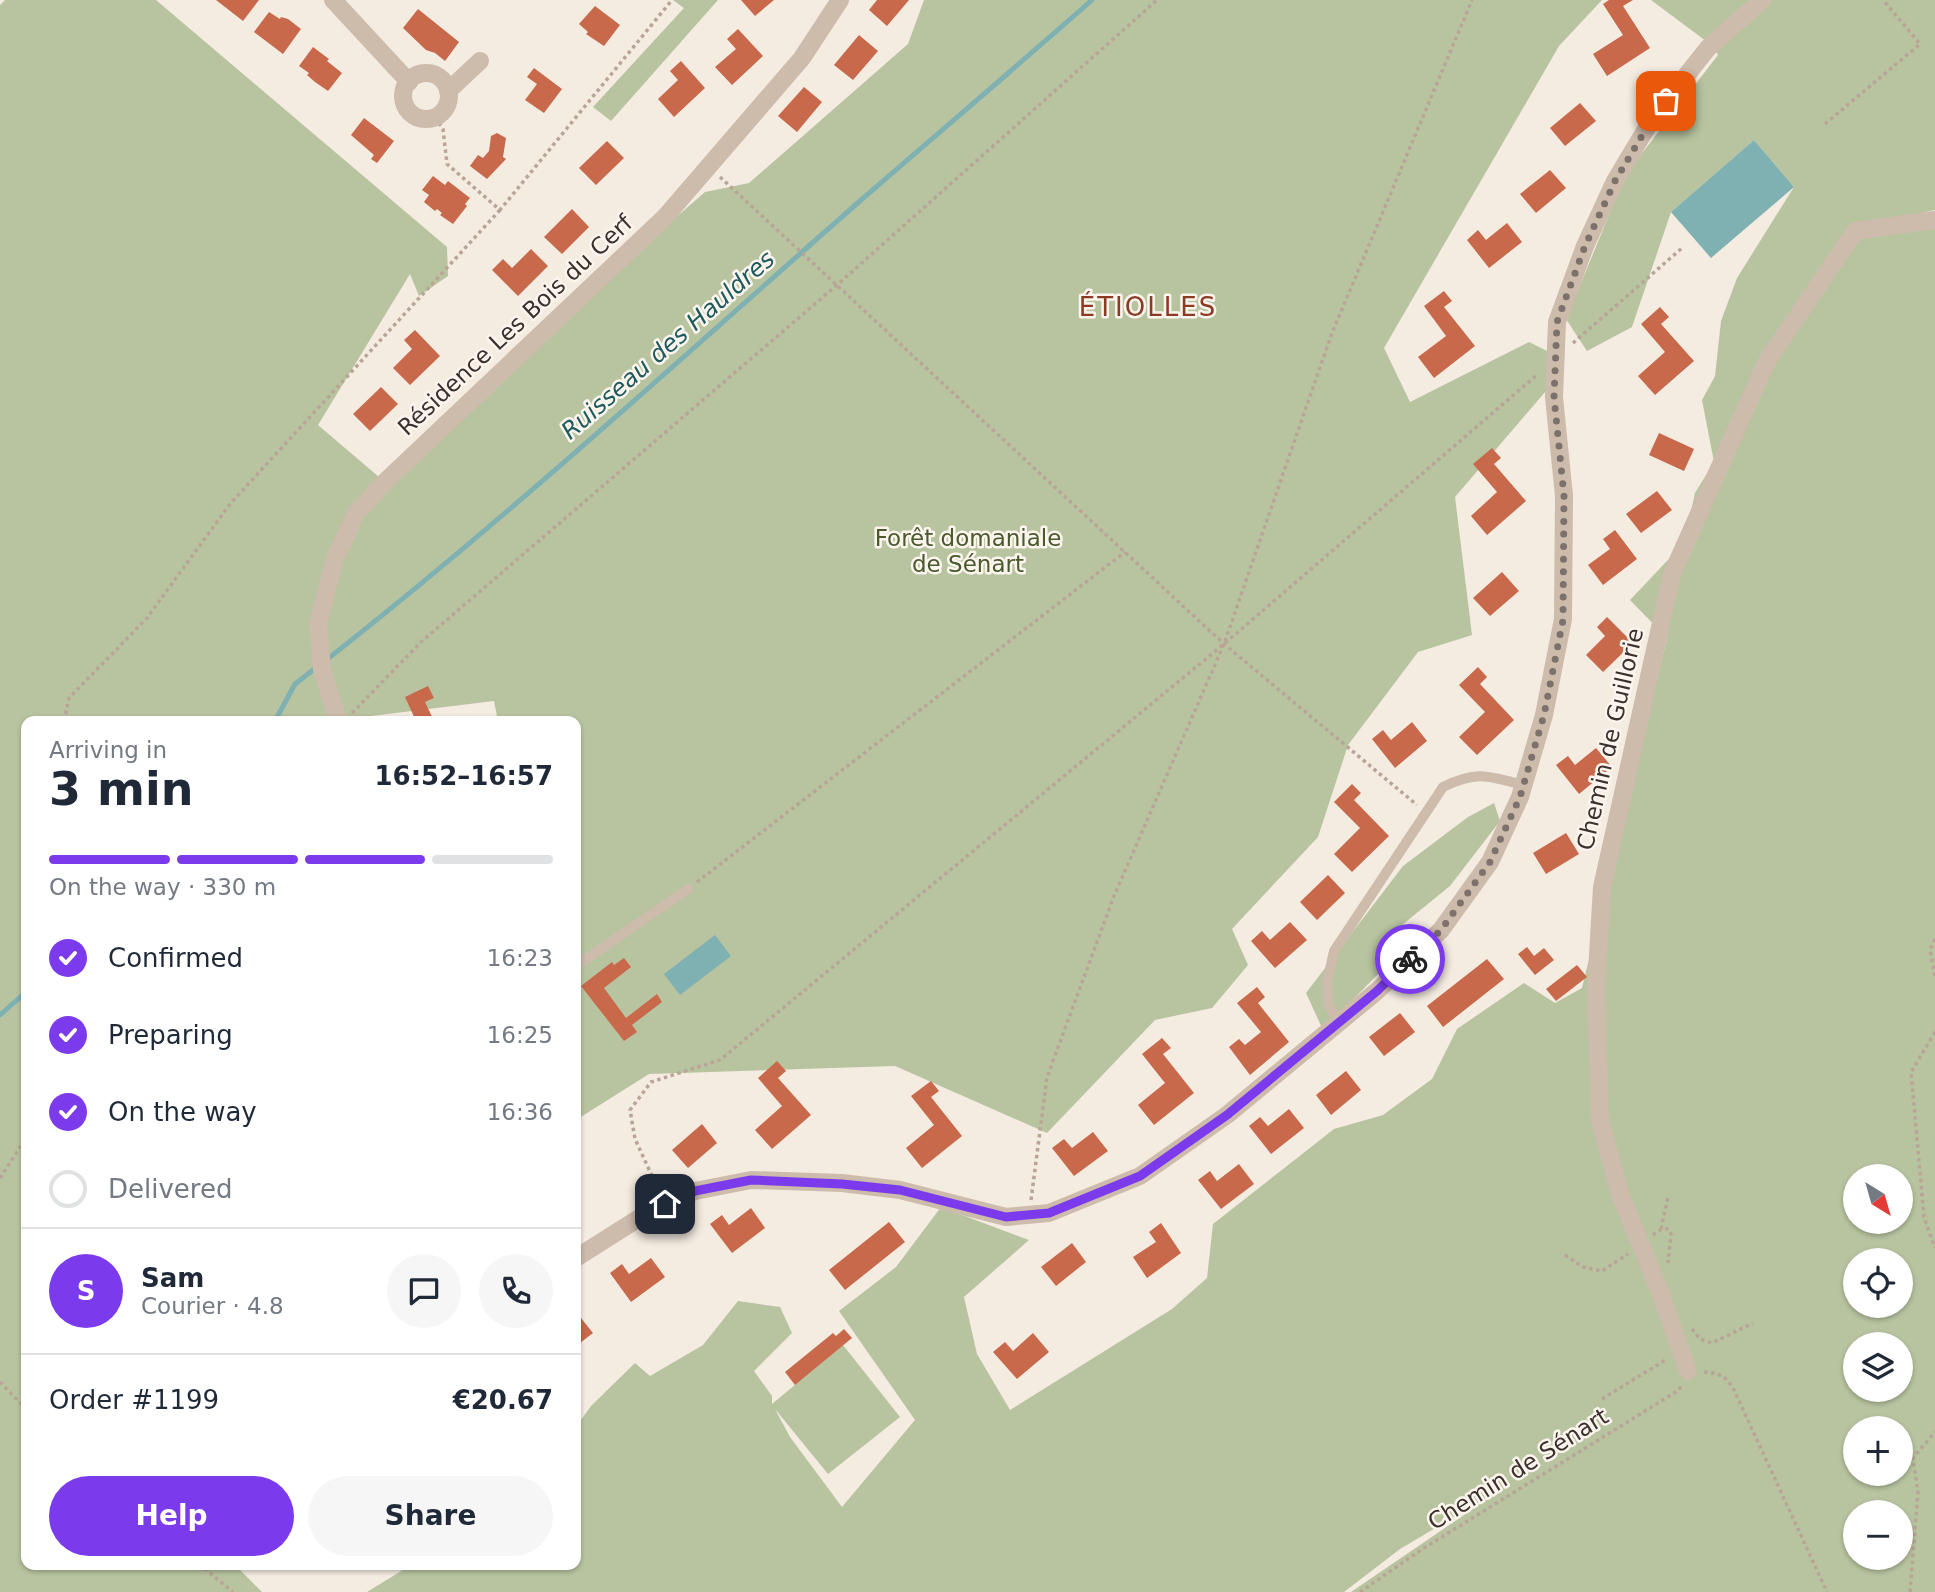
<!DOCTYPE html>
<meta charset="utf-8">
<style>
:root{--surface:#fff;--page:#f6f6f7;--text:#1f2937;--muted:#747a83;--line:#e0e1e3;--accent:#7c3aed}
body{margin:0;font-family:"DejaVu Sans",sans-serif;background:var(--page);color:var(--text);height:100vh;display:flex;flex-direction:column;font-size:26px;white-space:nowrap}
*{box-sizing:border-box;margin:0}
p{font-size:23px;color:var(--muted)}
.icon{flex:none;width:38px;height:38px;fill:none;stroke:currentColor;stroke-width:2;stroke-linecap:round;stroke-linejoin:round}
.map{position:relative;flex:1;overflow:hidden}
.side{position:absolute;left:21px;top:716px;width:560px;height:854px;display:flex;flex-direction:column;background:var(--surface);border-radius:14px;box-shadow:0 2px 5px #0004}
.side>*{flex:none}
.needle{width:46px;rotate:143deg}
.fabs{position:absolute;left:1843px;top:1164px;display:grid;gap:14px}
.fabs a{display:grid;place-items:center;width:70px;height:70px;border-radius:50%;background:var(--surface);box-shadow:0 2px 5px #0004;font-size:35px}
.pin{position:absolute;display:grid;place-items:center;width:60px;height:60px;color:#fff;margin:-30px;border-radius:14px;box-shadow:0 4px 10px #0006}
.courier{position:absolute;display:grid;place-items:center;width:70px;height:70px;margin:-35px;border:5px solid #7c3aed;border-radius:50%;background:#fff;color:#222;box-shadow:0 2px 9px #0007}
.head em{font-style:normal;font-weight:700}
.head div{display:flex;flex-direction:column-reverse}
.head{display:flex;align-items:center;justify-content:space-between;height:119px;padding:0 28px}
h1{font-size:46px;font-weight:700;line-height:52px}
.bar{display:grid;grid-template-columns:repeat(4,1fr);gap:10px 7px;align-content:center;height:84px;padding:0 28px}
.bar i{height:9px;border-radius:5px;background:var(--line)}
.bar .on{background:var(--accent)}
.bar p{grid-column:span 4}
.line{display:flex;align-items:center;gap:18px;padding:0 28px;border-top:2px solid var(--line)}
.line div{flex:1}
.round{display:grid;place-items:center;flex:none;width:74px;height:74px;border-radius:37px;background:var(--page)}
ol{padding:0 28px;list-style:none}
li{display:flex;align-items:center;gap:21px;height:77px}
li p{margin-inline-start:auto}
li .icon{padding:7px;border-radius:50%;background:var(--accent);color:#fff;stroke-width:4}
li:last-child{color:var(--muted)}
li i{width:38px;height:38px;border:4px solid var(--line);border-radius:50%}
.button{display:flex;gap:14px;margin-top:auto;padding:14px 28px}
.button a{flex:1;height:80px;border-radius:42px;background:var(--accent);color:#fff;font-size:28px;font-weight:700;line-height:80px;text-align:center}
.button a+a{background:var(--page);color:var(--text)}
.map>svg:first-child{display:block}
.green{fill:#b8c4a0;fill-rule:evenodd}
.water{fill:#7fb0b2}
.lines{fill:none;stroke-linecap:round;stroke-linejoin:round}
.stream{stroke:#7fb0b2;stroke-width:5}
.building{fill:#c8694b}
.path{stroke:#b9a596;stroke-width:3.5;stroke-dasharray:3.5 3.5;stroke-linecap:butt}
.lane{stroke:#cdbbac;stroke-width:10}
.street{stroke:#cdbbac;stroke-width:18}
.done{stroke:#7c716b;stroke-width:7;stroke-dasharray:0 12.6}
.route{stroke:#7c3aed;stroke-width:9}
.labels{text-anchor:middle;stroke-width:5;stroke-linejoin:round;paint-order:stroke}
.street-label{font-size:23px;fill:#3b302b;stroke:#fbf5ee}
.park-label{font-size:23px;fill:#4a5a2e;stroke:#fbf5ee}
.water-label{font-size:24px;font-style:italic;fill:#1f5a5e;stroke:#fbf5ee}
.quarter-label{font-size:26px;letter-spacing:2px;fill:#8c3b22;stroke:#fbf5ee}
</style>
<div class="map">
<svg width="1935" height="1592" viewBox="0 0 1935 1592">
<rect width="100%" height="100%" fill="#f4ebe1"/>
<g class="green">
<path d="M5,0H156L447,247L448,276L419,296L410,274L318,425L379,477L705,192L749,183L908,44L924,0H1602L1559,46L1384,348L1410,402L1529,342L1557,356L1552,384L1455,497L1472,635L1418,652L1348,745L1318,837L1232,929L1248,965L1212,1008L1155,1020L1047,1133L895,1066L649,1074L576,1120V721H498L494,701L330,721H26V1564L235,1565L262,1592H0V5Z"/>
<path d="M673,0H718L611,121L593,107L684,8Z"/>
<path d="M1651,0H1935V210L1922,213L1935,221V1592H1351L1508,1485L1400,1549L1344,1592H367L411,1565L576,1564V1427L591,1406L635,1363L650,1376L703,1345L738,1301L780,1307L792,1333L754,1371L772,1396V1404L843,1345L900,1417L828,1474L775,1409L790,1437L842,1507L915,1420L839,1311L896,1267L941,1207L1029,1240L964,1297L977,1354L1010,1410L1172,1309L1207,1278L1213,1224L1334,1129L1383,1115L1432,1079L1457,1029L1524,983L1555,1003L1582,988L1644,736L1632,713L1648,677L1657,680L1667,638L1630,600L1684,543L1695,493L1714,462L1702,400L1715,376L1721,321L1737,278L1794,187L1754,140L1671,212L1632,327L1587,351L1566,319L1626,174L1718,55L1714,47ZM1855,1176H1900V1222H1855ZM1855,1260H1900V1306H1855ZM1855,1344H1900V1390H1855ZM1855,1428H1900V1474H1855ZM1855,1512H1900V1558H1855Z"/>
<path d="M1494,803L1500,821L1450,886L1397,929L1385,967L1323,1030L1306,993L1403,866L1468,817Z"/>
</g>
<g class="water">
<path d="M1754,140L1794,187L1711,258L1671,212Z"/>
<path d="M715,935L731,956L680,995L664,974Z"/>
</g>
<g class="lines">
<g class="stream">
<path d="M325,661C510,516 683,356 860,201C937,134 1015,68 1092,0"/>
<path d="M275,721L295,684L317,667"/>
<path d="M0,1015L26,992"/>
</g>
</g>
<g class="building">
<path d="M216,0H259L243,21Z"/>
<path d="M741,0H774L755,16Z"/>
<path d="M877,0H909L887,26L869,10Z"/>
<path d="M1609,0H1633L1623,6L1650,48L1607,76L1593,54L1623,35L1603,4Z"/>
<path d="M595,6L620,25L604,46L586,34L588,32L579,24Z"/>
<path d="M418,9L459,42L445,61L435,53L426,50L403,28Z"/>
<path d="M269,12L280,19L281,17L288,19L301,29L283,54L254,32Z"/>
<path d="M738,29L763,56L732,85L715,67L736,49L727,39Z"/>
<path d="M859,35L878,51L853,80L834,65Z"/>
<path d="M313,47L329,59L327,61L342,73L328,91L315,82L307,75L309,73L299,66Z"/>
<path d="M681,61L705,88L674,117L658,99L678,80L670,71Z"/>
<path d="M534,68L562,89L544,113L525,100L537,84L527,77Z"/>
<path d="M804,87L822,102L797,132L778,116Z"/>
<path d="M1580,103L1596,121L1565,146L1550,128Z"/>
<path d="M364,118L394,141L377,163L371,159L374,155L351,135Z"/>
<path d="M497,133L506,138L503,157L506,159L487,179L470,166L478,155L483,158L489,151L491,136Z"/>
<path d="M607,141L624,158L596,185L579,168Z"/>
<path d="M1550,170L1566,188L1536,213L1520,194Z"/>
<path d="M433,176L445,185L448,181L470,198L465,204L467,206L453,224L440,215L442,213L437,209L435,211L424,202L429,195L422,190Z"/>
<path d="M572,209L589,227L562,254L544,237Z"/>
<path d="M1507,223L1522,242L1489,268L1467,240L1478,230L1486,240Z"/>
<path d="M531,249L548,266L518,296L492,270L503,259L512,268Z"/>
<path d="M1444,291L1452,301L1444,307L1475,346L1434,378L1418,357L1446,336L1424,306Z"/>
<path d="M1660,307L1669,317L1661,324L1694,361L1655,395L1638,376L1665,352L1641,324Z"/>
<path d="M415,330L440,356L410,385L393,368L412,349L404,340Z"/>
<path d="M381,387L398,404L370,431L353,414Z"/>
<path d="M1659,433L1694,449L1684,471L1649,455Z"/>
<path d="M1492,448L1501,458L1494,464L1526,501L1487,535L1471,516L1497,492L1473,464Z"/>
<path d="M1657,491L1672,510L1641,533L1626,514Z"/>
<path d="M1615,530L1637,559L1603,585L1588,565L1610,549L1603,539Z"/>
<path d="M1502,572L1519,591L1490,616L1473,598Z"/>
<path d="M1607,617L1633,643L1603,672L1586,655L1605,636L1597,627Z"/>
<path d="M1478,667L1487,677L1480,684L1514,720L1477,755L1459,737L1485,712L1459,685Z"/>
<path d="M428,686L434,698L425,702L434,721H416L405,697Z"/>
<path d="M1412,722L1427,741L1395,768L1372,739L1383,730L1391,740Z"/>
<path d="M1596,748L1612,767L1579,794L1556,765L1568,756L1575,765Z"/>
<path d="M1352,784L1361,793L1354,800L1389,836L1352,872L1334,854L1360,828L1334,802Z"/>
<path d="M1566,833L1579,854L1546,874L1533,853Z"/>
<path d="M1328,875L1345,893L1317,920L1300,902Z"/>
<path d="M1290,922L1307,940L1275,968L1251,941L1262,931L1270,940Z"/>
<path d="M1527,947L1534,956L1544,948L1554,960L1535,975L1518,954Z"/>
<path d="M624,958L631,967L604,988L626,1018L657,994L662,1002L632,1025L637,1032L624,1041L581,986L612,962L614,965Z"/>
<path d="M1487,959L1504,979L1443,1027L1427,1006Z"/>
<path d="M1577,965L1587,977L1556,1001L1546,989Z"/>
<path d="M1257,987L1265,997L1258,1003L1289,1042L1250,1075L1229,1047L1239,1039L1245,1045L1261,1032L1237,1003Z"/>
<path d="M1400,1013L1415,1032L1384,1056L1369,1037Z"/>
<path d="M1162,1038L1171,1048L1163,1054L1194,1093L1154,1125L1138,1105L1165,1083L1142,1054Z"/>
<path d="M777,1061L786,1071L778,1078L811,1115L772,1149L755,1130L782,1106L758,1078Z"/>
<path d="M1346,1071L1361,1090L1331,1115L1316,1095Z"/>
<path d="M931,1081L939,1091L931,1097L962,1136L922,1168L906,1148L934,1125L911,1096Z"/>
<path d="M1289,1109L1304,1128L1271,1154L1249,1126L1260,1117L1268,1126Z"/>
<path d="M702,1124L717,1143L688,1168L672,1150Z"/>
<path d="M1093,1132L1108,1151L1074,1176L1052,1148L1064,1139L1072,1148Z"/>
<path d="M1239,1164L1254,1184L1221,1209L1198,1180L1210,1171L1217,1181Z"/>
<path d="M751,1208L765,1228L732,1253L710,1224L722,1215L729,1225Z"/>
<path d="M889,1222L905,1242L845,1290L829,1270Z"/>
<path d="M1161,1223L1181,1253L1147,1278L1133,1257L1156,1242L1149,1232Z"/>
<path d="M1072,1243L1086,1262L1056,1286L1041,1267Z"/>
<path d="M651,1258L665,1277L631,1302L610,1273L622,1264L629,1274Z"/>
<path d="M577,1313L593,1333L576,1346V1314Z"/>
<path d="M844,1329L852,1338L795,1385L785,1372L833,1333L836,1336Z"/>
<path d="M1033,1333L1049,1352L1017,1379L993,1352L1005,1342L1013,1351Z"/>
</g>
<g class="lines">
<g class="path">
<path d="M435,117L443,129L447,164L500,210L672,0"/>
<path d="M1825,124L1920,44L1883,0"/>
<path d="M720,177L1224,644L1417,805"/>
<path d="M1573,343L1682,248"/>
<path d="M352,713L421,642L837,285L1157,0"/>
<path d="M64,721L69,698L147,618L230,504L500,210"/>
<path d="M697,882L1125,552"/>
<path d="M1935,939L1930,950L1935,976"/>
<path d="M1935,1032L1911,1072L1924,1217L1935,1248"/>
<path d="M0,1178L26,1138"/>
<path d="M658,1189L635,1139L630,1110L651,1082L720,1060L1224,644L1538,374"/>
<path d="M1031,1200L1047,1077L1114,896L1224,644L1332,333L1472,0"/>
<path d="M1661,1229L1668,1197"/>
<path d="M1653,1235L1661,1229H1668L1671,1234L1668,1263"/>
<path d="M1565,1255L1583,1267L1602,1271L1628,1254"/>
<path d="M1692,1329L1700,1339L1712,1343L1753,1323"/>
<path d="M1704,1372C1720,1373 1726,1376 1734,1390L1827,1592"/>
<path d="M0,1382L26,1409"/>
<path d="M1602,1399L1667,1359"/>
<path d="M199,1564L233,1592"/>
<path d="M1360,1592L1424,1548L1679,1390L1681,1386"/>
<path d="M1910,1592L1918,1492L1913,1458L1935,1432"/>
</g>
<g class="lane">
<path d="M576,966L688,889"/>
<path d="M1339,1021L1329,1006L1327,983L1334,951L1443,787C1477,770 1489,776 1523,785"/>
</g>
<g class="street">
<path d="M333,0L409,82"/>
<circle cx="426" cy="96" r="23"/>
<path d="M448,91L480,61"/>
<path d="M338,721L322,669L318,624L335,559L356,513L388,479L665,217L802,58L840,0"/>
<path d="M576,1258L655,1208L695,1191L751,1180L842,1183L900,1190L1006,1217L1049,1213L1140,1176L1227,1115L1377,991L1441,930L1490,862L1520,797L1544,715L1563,619L1564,496L1554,397L1557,322L1585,246L1615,181L1652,119L1708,48L1762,0"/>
<path d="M1688,1371L1661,1294L1620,1194L1600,1120L1596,989L1602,887L1672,574L1767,361L1855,231L1935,220"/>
</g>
</g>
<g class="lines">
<path class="done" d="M1410,959L1441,930L1490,862L1520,797L1544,715L1563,620L1564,496L1554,397L1557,322L1585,246L1615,181L1652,119L1666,101"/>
<path class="route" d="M665,1204L695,1191L751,1180L842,1184L900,1190L1006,1217L1049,1213L1140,1176L1227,1115L1377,991L1410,959"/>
</g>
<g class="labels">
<g class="street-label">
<text transform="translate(515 325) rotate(-43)" y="8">Résidence Les Bois du Cerf</text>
<text transform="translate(1610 739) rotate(-77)" y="8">Chemin de Guillorie</text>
<text transform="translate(1518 1469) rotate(-32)" y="8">Chemin de Sénart</text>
</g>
<g class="park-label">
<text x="968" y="546">Forêt domaniale<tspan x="968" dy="26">de Sénart</tspan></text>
</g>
<g class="water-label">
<text transform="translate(668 345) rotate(-41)" y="8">Ruisseau des Hauldres</text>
</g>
<g class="quarter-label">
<text x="1148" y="316">ÉTIOLLES</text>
</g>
</g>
</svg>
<div class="fabs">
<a><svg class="needle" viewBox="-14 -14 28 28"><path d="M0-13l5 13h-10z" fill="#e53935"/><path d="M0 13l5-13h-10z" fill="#747a83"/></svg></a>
<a><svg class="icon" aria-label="locate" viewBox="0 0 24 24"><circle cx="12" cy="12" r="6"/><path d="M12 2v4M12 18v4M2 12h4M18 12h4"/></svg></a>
<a><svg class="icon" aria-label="layers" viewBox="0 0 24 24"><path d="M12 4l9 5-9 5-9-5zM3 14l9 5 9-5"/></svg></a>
<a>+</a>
<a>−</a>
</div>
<div class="pin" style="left:1666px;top:101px;background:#ea580c"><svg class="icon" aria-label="bag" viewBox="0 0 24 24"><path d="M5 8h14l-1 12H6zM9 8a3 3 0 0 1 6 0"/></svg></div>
<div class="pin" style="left:665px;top:1204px;background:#1f2937"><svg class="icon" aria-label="home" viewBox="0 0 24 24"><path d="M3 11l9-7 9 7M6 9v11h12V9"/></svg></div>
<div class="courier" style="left:1410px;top:959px"><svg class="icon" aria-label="bike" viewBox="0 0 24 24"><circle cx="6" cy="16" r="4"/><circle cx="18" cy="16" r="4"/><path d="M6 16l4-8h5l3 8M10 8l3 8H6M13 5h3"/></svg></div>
<section class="side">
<div class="head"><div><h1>3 min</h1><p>Arriving in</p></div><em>16:52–16:57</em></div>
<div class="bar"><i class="on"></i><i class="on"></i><i class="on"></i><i></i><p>On the way · 330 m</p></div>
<ol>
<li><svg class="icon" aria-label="check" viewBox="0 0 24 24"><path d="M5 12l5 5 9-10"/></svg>Confirmed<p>16:23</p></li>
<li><svg class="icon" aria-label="check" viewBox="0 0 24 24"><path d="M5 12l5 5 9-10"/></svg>Preparing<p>16:25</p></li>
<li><svg class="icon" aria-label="check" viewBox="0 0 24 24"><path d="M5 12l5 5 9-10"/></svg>On the way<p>16:36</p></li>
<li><i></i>Delivered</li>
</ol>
<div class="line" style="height:126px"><b class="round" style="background:var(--accent);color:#fff">S</b><div><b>Sam</b><p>Courier · 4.8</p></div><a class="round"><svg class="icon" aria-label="chat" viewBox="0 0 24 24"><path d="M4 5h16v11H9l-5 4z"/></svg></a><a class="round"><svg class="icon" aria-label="phone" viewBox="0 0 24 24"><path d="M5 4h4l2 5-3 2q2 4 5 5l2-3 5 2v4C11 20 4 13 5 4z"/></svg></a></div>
<div class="line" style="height:91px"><div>Order #1199</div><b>€20.67</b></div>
<div class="button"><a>Help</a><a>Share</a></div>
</section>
</div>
